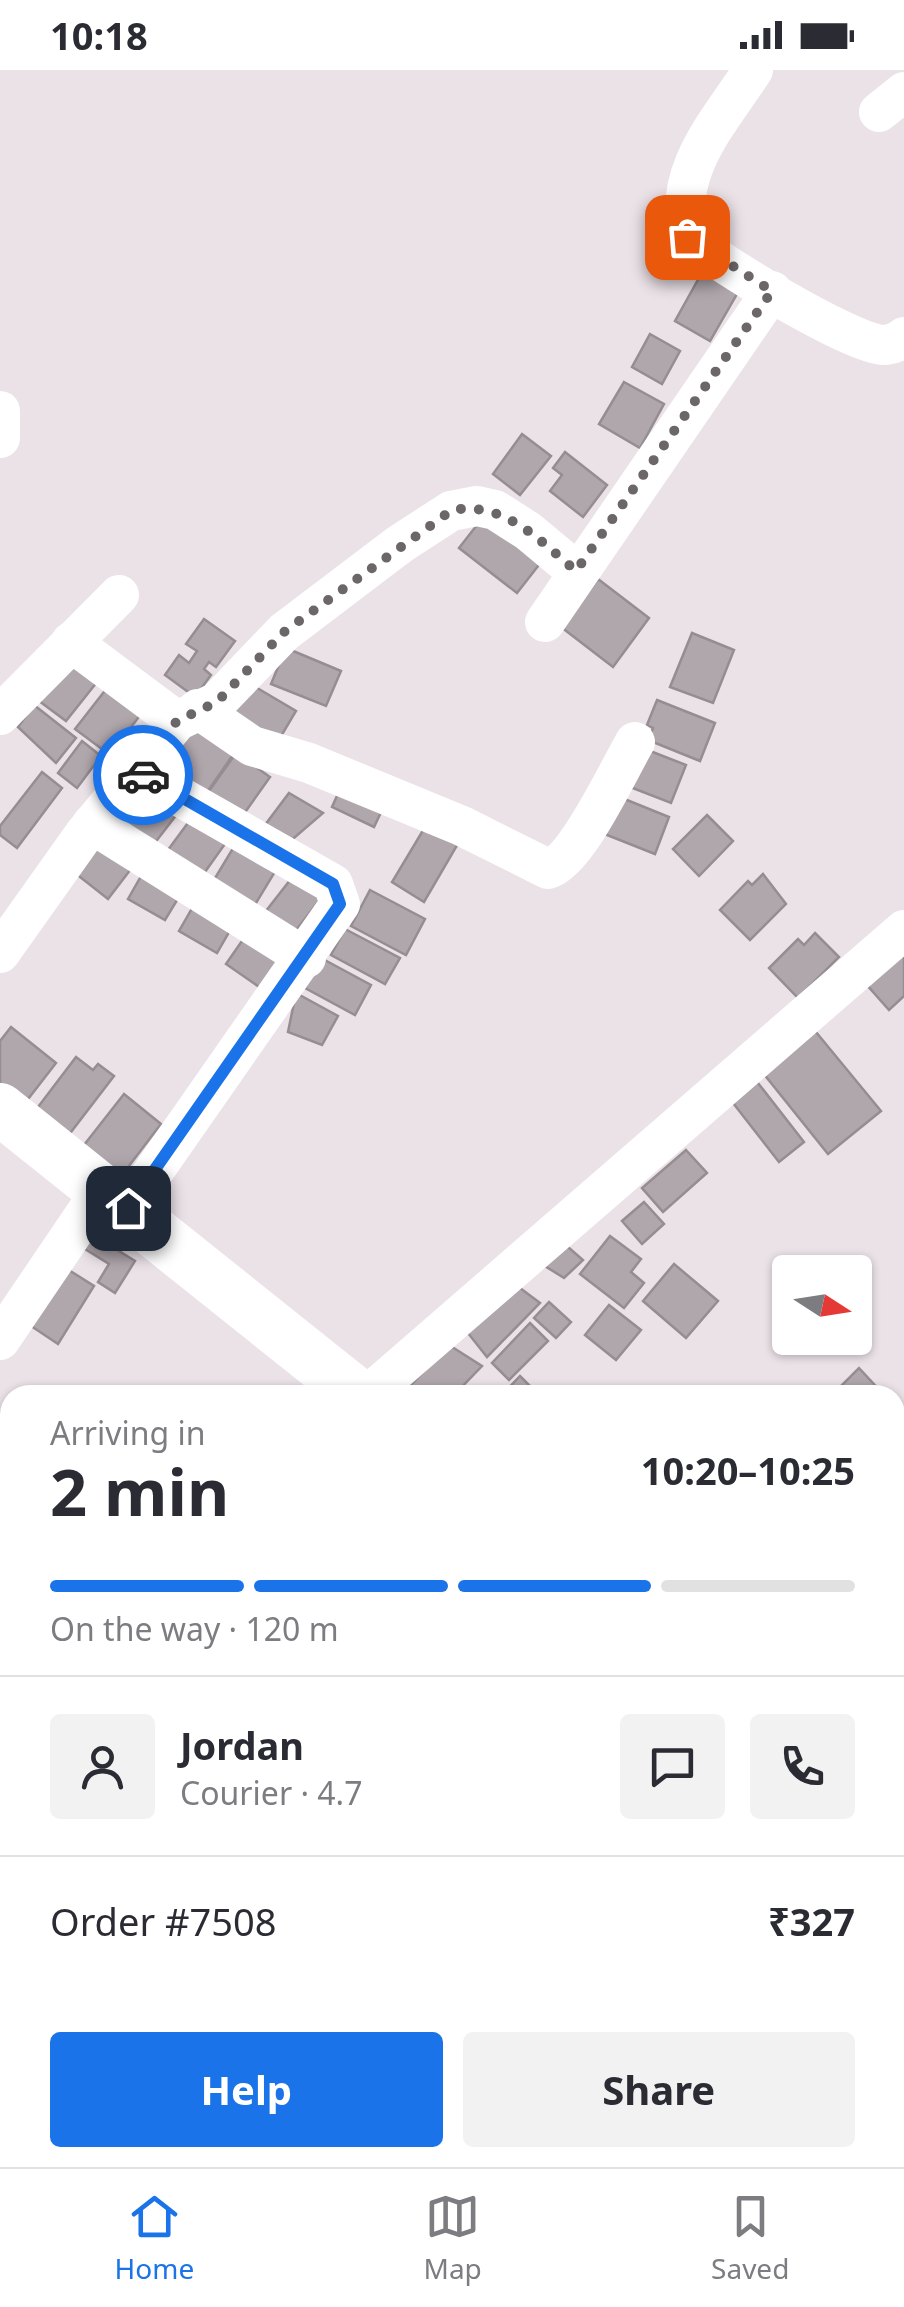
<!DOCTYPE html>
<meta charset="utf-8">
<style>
:root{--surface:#fff;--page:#f2f2f3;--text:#2b2b33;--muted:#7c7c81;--line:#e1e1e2;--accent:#1a73e8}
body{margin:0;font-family:"Noto Sans",sans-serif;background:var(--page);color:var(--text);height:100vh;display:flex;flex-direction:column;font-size:38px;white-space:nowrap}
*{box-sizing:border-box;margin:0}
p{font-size:32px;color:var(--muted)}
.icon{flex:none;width:55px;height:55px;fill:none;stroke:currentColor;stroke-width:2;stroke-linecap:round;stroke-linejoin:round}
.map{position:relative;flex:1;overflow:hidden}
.sheet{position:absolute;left:0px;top:1315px;width:905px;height:782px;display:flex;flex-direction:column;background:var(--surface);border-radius:30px 30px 0 0;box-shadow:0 2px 8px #0004}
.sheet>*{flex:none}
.needle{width:65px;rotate:102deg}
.buttons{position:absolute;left:772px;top:1185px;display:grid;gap:20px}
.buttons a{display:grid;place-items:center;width:100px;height:100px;border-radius:10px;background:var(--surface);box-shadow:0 2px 8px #0004;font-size:50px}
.pin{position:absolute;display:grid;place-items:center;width:85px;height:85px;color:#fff;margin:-42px;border-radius:20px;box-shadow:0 5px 15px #0006}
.courier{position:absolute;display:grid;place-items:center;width:100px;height:100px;margin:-50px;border:8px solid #1a73e8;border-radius:50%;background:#fff;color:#222;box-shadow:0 2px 12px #0007}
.summary em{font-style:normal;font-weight:700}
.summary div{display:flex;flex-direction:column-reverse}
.summary{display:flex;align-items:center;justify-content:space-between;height:170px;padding:0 50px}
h1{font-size:65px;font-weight:700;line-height:75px}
.bar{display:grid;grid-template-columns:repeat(4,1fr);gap:15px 10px;align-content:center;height:120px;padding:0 50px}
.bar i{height:12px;border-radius:8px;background:var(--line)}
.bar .on{background:var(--accent)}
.bar p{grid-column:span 4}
.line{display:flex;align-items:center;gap:25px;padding:0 50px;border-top:2px solid var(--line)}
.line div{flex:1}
.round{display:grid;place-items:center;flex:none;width:105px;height:105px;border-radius:10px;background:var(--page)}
.cta{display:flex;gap:20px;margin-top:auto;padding:20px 50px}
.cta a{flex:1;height:115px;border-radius:10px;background:var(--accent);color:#fff;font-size:40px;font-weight:700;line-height:115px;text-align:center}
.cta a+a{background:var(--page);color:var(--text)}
.status{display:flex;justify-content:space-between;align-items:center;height:70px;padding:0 50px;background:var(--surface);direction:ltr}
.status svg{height:28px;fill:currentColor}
.tabs{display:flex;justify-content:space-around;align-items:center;height:140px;border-top:2px solid var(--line);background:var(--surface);font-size:28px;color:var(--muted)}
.tabs a{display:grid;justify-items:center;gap:5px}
.tabs .on{color:var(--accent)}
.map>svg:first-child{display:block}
.water{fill:#ae789d;stroke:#855e79;stroke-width:2.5}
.building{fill:#b0a7ad;stroke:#968d93;stroke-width:2.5}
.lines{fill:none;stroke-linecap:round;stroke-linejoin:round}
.minor{stroke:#fff;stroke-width:40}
.major{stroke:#fff;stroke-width:52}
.done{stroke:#6b6669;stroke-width:10;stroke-dasharray:0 18}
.route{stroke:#1a73e8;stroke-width:12}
</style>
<div class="status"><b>10:18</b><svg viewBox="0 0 49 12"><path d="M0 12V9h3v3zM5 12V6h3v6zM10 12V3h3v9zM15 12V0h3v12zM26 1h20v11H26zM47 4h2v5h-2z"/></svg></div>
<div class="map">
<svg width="904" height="2097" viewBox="0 0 904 2097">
<rect width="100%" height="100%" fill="#ebe2e8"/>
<path class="water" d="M901,1927H904V2040L895,2036V1950L900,1952Z"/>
<g class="building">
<path d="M709,190L745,210L710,271L675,251Z"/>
<path d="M650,264L680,281L662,314L632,297Z"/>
<path d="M624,312L664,334L640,378L599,354Z"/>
<path d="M522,364L551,386L520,425L493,404Z"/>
<path d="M565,382L607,415L583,447L550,421L562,405L553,398Z"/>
<path d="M484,446L542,491L517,523L459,478Z"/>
<path d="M598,509L649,548L613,597L561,557Z"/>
<path d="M204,549L235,571L216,597L209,592L204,599L211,605L195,627L165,605L179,585L189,593L197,581L186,574Z"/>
<path d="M692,563L734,580L713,633L670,617Z"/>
<path d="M286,578L341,601L326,636L271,614Z"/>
<path d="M69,583L101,607L66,651L35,628Z"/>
<path d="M247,612L296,641L274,678L225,648Z"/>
<path d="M107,618L141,644L110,685L75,659Z"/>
<path d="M657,630L715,653L700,691L648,670L653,658L647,655Z"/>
<path d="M34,635L76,668L56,693L18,657Z"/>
<path d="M195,653L235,682L203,728L162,699Z"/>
<path d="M82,671L101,686L77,718L58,703Z"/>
<path d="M645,679L686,695L671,733L630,717Z"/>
<path d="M236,683L270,707L241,748L207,724Z"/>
<path d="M42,702L62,718L17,778L0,765V756Z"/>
<path d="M148,713L181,739L147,783L114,758Z"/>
<path d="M341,717L383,738L374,757L332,737Z"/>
<path d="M289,723L323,743L287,774L262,759Z"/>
<path d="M617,726L669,747L655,784L602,763Z"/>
<path d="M707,745L733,771L699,806L673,779Z"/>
<path d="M193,746L227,771L200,809L165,784Z"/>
<path d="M428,752L459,772L424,832L392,812Z"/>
<path d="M100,769L134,795L108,829L75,803Z"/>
<path d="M235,775L276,800L253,838L212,813Z"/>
<path d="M148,794L185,817L165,850L128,829Z"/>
<path d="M763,804L786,834L750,870L720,840L748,811L752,815Z"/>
<path d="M294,805L322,827L290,868L262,846Z"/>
<path d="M370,820L425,849L406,885L351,856Z"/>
<path d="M198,828L236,850L217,883L179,861Z"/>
<path d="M251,858L289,885L265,921L226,894Z"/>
<path d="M345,859L400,888L385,914L331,885Z"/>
<path d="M815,863L839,887L798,928L769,898L798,869L804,875Z"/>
<path d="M904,878V926L889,940L866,914Z"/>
<path d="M321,888L371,915L355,945L305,918Z"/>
<path d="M296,923L338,946L322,975L288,962Z"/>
<path d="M811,956L881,1041L828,1084L759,998Z"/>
<path d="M11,957L56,993L25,1033L0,1014V971Z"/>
<path d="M76,987L93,1000L98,994L114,1006L68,1066L35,1041Z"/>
<path d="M751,1004L804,1072L779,1092L726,1024Z"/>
<path d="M124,1024L161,1054L122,1105L84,1075Z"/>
<path d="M686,1080L707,1103L663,1142L642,1118Z"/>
<path d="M644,1132L664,1154L642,1174L622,1151Z"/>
<path d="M93,1165L135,1191L115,1223L98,1212L109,1194L85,1179Z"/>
<path d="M610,1166L641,1189L631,1202L644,1213L624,1238L580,1204Z"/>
<path d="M561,1171L583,1190L564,1208L540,1193Z"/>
<path d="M674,1194L718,1231L686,1268L643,1231Z"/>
<path d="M64,1197L94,1216L58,1274L28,1254Z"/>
<path d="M516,1215L540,1233L487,1287L464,1258Z"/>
<path d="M549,1232L571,1252L556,1268L534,1248Z"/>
<path d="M609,1235L641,1260L616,1290L585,1265Z"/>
<path d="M530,1253L548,1271L509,1310L492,1293Z"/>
<path d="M449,1275L482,1296L454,1325H419L409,1317Z"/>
<path d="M859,1298L884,1325H832Z"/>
<path d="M520,1306L532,1318L526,1325H502Z"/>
<path d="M10,1351V1409L0,1402V1367Z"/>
<path d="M5,1426L10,1430V1478L0,1471V1433Z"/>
<path d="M10,2058V2088H29L18,2097H0V2067Z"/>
<path d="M65,2088H77L89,2097H58Z"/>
<path d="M639,2088H679L692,2097H632Z"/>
<path d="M707,2088H736L728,2097H719Z"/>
</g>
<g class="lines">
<g class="minor">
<path d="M753,0C717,55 674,99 687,167C715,191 849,273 883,275C892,275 898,272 904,267"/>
<path d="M879,42L904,22"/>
<path d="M0,341V368"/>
<path d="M545,552L772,221"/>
<path d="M71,572L177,651"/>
<path d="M198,639L252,676L309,693L462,756L548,799C577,791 618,701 635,672"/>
<path d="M0,645L119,525"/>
<path d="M92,754L306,888"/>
<path d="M0,883L83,766L177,651L217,632L284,562L400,474L451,441L477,436L495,440L528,461L576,501"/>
<path d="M128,1138L340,834L333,814L135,701"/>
<path d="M0,1270L103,1118"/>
<path d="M368,1325L904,860"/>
<path d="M0,1493L10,1500"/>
<path d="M895,1562L904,1553"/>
<path d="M467,2097L474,2088"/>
</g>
<g class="major">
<path d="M0,1039L358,1325"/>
<path d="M895,1772L904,1780"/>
</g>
</g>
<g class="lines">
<path class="done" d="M143,705L135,701L177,651L217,632L284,562L452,440C504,431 538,469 576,501L772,221L687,167"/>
<path class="route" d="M128,1138L340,834L333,814L143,705"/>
</g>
</svg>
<div class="buttons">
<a><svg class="needle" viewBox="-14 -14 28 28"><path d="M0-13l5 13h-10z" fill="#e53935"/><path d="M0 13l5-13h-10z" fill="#7c7c81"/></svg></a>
</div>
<div class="pin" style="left:687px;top:167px;background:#ea580c"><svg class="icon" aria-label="bag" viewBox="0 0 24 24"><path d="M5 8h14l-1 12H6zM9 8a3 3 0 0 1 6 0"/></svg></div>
<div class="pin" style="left:128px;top:1138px;background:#1f2937"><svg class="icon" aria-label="home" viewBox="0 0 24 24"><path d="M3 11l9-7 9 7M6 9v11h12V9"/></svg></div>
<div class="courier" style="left:143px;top:705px"><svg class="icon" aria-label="car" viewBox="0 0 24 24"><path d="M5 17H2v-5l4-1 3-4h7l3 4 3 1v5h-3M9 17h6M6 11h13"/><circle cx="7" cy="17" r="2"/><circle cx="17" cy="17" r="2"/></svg></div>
<section class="sheet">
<div class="summary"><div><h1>2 min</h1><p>Arriving in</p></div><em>10:20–10:25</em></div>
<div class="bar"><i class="on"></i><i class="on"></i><i class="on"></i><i></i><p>On the way · 120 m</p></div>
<div class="line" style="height:180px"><a class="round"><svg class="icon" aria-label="person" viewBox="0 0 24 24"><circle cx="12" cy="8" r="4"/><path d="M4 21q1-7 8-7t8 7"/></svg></a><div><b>Jordan</b><p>Courier · 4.7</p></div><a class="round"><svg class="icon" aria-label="chat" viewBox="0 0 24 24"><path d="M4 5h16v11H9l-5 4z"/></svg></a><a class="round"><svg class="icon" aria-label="phone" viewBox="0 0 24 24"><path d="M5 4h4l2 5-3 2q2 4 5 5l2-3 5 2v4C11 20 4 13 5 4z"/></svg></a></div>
<div class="line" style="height:130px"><div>Order #7508</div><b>₹327</b></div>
<div class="cta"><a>Help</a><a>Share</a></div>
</section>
</div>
<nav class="tabs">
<a class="on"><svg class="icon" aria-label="home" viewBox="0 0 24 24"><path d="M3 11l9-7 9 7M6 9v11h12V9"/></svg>Home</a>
<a><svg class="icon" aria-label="map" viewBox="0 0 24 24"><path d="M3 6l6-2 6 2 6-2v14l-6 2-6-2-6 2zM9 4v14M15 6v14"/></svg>Map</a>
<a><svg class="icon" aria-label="saved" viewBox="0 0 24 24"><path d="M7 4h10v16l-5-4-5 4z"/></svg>Saved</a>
</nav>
